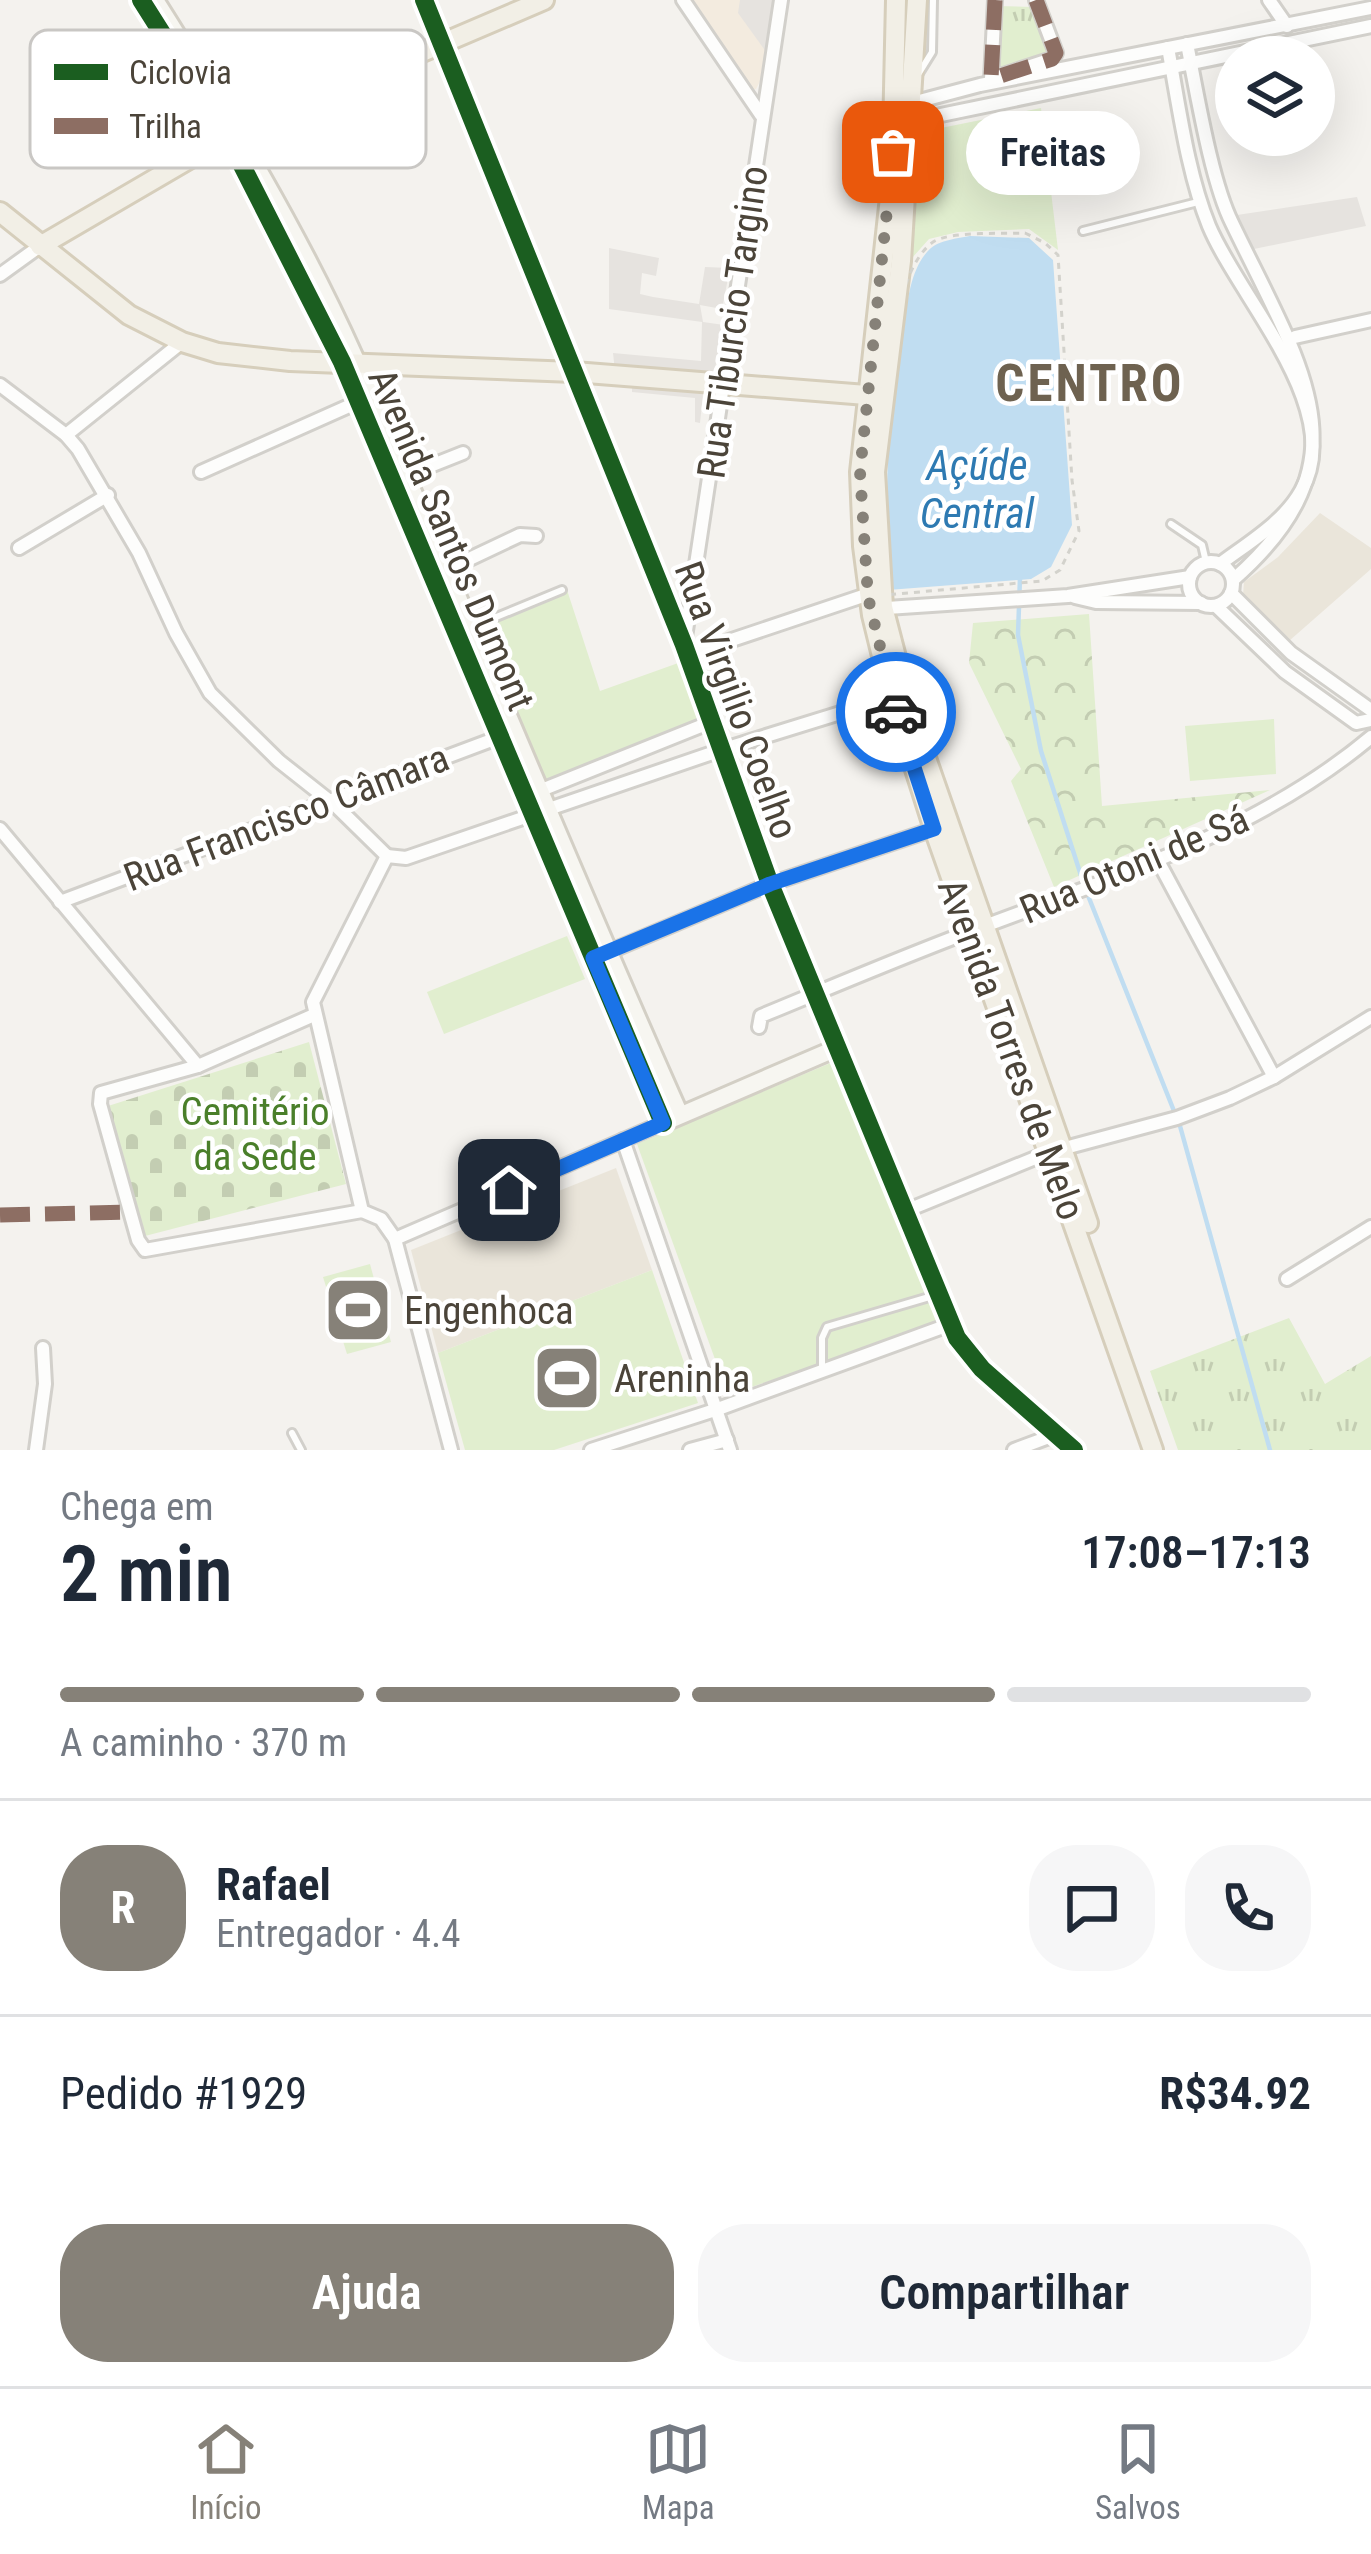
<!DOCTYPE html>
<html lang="pt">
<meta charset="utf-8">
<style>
:root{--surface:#fff;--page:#f6f6f7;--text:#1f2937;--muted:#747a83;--line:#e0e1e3;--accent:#868178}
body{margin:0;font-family:"Roboto Condensed",sans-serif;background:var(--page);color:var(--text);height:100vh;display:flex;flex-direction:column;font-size:45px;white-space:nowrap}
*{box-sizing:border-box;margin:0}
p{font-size:39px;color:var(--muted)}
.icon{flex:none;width:66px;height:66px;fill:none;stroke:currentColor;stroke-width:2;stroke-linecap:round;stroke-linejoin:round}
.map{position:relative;height:1450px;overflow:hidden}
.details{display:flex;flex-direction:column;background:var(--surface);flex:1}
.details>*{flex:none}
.controls{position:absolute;left:1215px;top:36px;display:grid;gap:24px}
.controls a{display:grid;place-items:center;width:120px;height:120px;border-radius:50%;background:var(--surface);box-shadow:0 12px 48px #0002;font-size:60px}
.pin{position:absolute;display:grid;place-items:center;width:102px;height:102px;color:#fff;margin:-51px;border-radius:24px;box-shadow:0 6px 18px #0006}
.courier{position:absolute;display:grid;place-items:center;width:120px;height:120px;margin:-60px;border:9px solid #1a73e8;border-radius:50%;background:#fff;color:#222;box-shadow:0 3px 15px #0007}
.bubble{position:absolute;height:84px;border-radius:42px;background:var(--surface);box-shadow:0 12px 48px #0002;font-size:39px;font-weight:600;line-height:84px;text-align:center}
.overview em{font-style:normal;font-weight:600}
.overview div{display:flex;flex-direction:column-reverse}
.overview{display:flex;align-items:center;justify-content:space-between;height:204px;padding:0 60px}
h1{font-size:78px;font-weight:600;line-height:90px}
.bar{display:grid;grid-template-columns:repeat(4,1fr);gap:18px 12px;align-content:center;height:144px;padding:0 60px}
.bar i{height:15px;border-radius:9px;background:var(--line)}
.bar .active{background:var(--accent)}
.bar p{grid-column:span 4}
.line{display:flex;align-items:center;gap:30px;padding:0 60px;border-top:3px solid var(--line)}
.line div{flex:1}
.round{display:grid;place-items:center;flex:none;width:126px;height:126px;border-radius:48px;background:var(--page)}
.cta{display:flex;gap:24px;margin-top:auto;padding:24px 60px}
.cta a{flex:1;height:138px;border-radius:48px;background:var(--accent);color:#fff;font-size:48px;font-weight:600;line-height:138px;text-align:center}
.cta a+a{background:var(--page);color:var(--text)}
.tabs{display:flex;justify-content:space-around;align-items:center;height:168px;border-top:3px solid var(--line);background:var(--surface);font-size:33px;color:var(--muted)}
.tabs a{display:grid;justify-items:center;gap:6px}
.tabs .active{color:var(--accent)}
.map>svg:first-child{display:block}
.commercial{fill:#f3ebdf}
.education{fill:#eae5da}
.grass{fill:url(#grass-tufts)}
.forest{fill:url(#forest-crowns)}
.cemetery{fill:url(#cemetery-stones)}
.park{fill:#e1eecf}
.parking{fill:#e6e3df}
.water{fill:#c0ddf1}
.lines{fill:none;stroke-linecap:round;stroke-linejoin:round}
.stream{stroke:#c0ddf1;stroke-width:4.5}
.lane-casing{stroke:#d2d0cb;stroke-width:12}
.street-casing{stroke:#d2d0cb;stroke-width:18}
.secondary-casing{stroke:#d3cfc5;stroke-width:22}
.primary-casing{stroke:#d6cebb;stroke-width:24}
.path{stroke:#d3d2cc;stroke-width:3;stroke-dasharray:6 6;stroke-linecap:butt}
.lane{stroke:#fdfdfc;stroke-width:6}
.street{stroke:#fdfdfc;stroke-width:12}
.secondary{stroke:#f7f6f1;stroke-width:16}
.primary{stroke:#f2efe6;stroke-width:18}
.quiet{stroke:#8d6e63;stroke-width:15;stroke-dasharray:30 15;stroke-linecap:butt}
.cycleway-casing{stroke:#fff;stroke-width:26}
.cycleway{stroke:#1b5e20;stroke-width:18}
.done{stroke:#868178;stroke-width:12;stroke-dasharray:0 21.6}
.route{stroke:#1a73e8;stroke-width:15}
.labels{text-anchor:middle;stroke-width:9;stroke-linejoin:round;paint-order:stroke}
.street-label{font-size:39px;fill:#4b4439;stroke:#fff}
.park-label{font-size:39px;fill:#4a7f2a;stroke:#fff}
.poi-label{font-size:39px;fill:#4b4439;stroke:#fff;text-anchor:start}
.water-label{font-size:42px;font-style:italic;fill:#2e7ab2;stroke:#fff}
.district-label{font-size:51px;font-weight:bold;letter-spacing:3px;fill:#6e6250;stroke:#fff}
.key{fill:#fff;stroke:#c9c7c4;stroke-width:3}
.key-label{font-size:33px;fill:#4b4439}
</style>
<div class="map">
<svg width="1371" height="1450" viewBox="0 0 1371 1450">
<defs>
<pattern id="grass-tufts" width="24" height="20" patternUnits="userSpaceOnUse" patternTransform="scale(3)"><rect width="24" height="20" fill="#e1eecf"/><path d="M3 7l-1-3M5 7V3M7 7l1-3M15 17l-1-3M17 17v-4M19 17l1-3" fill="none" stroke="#c3cdb2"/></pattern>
<pattern id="forest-crowns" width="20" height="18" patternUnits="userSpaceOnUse" patternTransform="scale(3)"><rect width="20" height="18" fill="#e1eecf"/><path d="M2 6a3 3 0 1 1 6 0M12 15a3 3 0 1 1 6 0" fill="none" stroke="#c3cdb2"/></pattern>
<pattern id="cemetery-stones" width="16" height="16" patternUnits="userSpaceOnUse" patternTransform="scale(3)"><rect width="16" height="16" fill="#e1eecf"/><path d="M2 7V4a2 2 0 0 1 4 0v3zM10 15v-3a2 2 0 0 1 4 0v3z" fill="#c3cdb2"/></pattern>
</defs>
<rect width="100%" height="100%" fill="#f4f2ee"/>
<path class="commercial" d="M689,0H775L767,68L756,89L751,90Z"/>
<g class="education">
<path d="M1320,513L1371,548V569L1289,641L1243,595L1244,582L1278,557Z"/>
<path d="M616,1168L652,1270L438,1353L411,1250Z"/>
</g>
<g class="grass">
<path d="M996,6L1033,7L1053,50L1050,56L993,76Z"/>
<path d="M1289,1318L1325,1384L1371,1356V1450H1178L1150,1371Z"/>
</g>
<path class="forest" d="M1089,614L1102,806L1270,790L1054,887L1011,781L1021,769L969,663L973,623Z"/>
<path class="cemetery" d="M309,1042L346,1184L145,1236L108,1106Z"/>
<g class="park">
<path d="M1041,108L1058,250L1029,229L958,232L929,239L912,258L918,138L926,131Z"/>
<path d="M567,590L600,691L681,662L702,723L540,786L476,628Z"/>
<path d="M1274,719L1276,774L1190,781L1185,726Z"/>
<path d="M567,936L585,979L444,1034L427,992Z"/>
<path d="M833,1062L944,1322L728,1395L637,1144Z"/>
<path d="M370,1264L391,1342L347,1354L323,1277Z"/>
<path d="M652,1270L698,1403L554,1450H465L438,1353Z"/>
</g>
<g class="parking">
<path d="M740,0H775L769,56L738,13Z"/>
<path d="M1357,197L1366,226L1254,249L1237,215Z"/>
<path d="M609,248L659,258L656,276L642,273L640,294L653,297L699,304L705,267L730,268L722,309L700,305L703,322L724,325L713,378L615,371L613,353L701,361L702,322L609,309Z"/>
<path d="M632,385L699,392L703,394L700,423L695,422V398L632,392Z"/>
</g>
<path class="water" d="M970,236L1029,238L1053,260L1072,525L1051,567L1031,579L888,590C885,499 886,412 904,322C908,299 911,270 927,252C937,240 955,239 970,236Z"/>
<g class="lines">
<path class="stream" d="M1020,577L1018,635L1041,751L1085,888L1180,1126L1270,1450"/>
<defs>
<g id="lane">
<path d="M919,73L932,52L933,0"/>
<path d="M1083,231L1198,202"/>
<path d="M1171,524L1202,545L1206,562"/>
<path d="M472,627L562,590"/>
<path d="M822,1370V1338L827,1327L936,1295"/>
<path d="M292,1433L301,1450"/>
</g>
<g id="street">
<path d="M424,0L684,645L770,884L837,1048"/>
<path d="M683,0L761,115"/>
<path d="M995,0L991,79L1052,59L1056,53L1036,0"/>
<path d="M1269,0L1287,26"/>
<path d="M1187,44C1197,93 1211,181 1232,223C1302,369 1371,459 1233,580"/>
<path d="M1168,48C1179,106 1187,172 1209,226C1240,300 1348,411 1301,491C1284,522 1248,543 1220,564"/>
<path d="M908,104L980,85L1371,8"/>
<path d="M907,122L1371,26"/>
<path d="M0,275L40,246"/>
<path d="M1295,337L1371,320"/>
<path d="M0,385L66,435L78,449L139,553L176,633L210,693L279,761L336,806L387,856"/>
<path d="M66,435L182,342"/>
<path d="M201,472L358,402"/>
<path d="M405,476L463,453"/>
<path d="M19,548L108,495"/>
<circle cx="1211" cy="584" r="22"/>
<path d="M444,571L520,535L536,536"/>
<path d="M1231,593L1291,653L1371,710"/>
<path d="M1075,597L1096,602L1201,603"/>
<path d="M1216,606L1285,672L1356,723L1371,720"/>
<path d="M684,644L781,0"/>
<path d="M687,655L863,596L887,608L1068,596L1190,577"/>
<path d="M534,793L711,722"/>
<path d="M0,829L198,1066"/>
<path d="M387,856L313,1002L362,1211L381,1219L395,1239L451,1450"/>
<path d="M387,856L406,858L721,750L892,697"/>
<path d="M1157,859L1274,1077"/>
<path d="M60,902L505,735"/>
<path d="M606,953L770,884L934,829"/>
<path d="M314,1015L198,1066L101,1093L100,1104L138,1240L145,1250L362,1211"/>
<path d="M759,1027L761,1016C829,988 897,959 966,933C1105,880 1256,834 1371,737"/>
<path d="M623,1140L730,1450"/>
<path d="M903,1212L1050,1152L1177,1118L1230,1098L1274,1077L1371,1017"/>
<path d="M395,1239L663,1123"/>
<path d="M1287,1279L1371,1227"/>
<path d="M36,1450L45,1384L43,1348"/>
<path d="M591,1450L718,1409L951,1324"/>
<path d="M690,1450L727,1440"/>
<path d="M1014,1450L1057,1434"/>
</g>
<g id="secondary">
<path d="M141,0L227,136L342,362L663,1123L837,1048L957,1338L982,1369L1074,1450"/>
<path d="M155,0C227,114 299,233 354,356C465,608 568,864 680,1115"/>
</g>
<g id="primary">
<path d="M896,0L892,179L860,472L863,546L872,615L892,697L934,829L1153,1450"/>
<path d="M917,0L901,261L875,472L883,607L911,715L1088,1223"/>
<path d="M0,212L129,315L182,342L218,353L290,361L574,372L879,396"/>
<path d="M40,246L237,131L544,0"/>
</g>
</defs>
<use href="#lane" class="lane-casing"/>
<use href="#street" class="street-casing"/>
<use href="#secondary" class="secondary-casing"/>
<use href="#primary" class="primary-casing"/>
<path class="path" d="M1025,233L1045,243L1058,255L1072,480L1079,531L1060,570L1042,581L885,595C882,524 872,286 933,242C949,231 1003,234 1025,233Z"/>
<use href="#lane" class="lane"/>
<use href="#street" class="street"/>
<use href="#secondary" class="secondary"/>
<use href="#primary" class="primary"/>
<g class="quiet">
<path d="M995,0L991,79L1052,59L1056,53L1036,0"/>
<path d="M0,1215L129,1212"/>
</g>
<defs>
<g id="cycleway">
<path d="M141,0L227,136L342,362L663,1123"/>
<path d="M424,0L684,645L770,884L957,1338L982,1369L1074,1450"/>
</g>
</defs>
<use href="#cycleway" class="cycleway-casing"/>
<use href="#cycleway" class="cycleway"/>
</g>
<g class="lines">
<path class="done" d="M893,152L860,472L868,597L896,712"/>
<path class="route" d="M509,1190L663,1123L593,958L770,884L934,829L896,712"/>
</g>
<defs>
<symbol id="stadium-square" viewBox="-11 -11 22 22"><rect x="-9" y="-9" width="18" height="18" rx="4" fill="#868178" stroke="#fff"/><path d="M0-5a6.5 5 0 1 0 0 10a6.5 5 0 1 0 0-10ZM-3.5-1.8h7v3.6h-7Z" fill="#fff"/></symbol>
</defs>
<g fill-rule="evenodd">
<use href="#stadium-square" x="320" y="1272" width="76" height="76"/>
<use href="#stadium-square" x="529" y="1340" width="76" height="76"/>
</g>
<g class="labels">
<g class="street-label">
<text transform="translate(732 322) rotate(-82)" y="14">Rua Tiburcio Targino</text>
<text transform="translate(452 539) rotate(67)" y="14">Avenida Santos Dumont</text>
<text transform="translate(737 700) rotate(70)" y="14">Rua Virgilio Coelho</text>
<text transform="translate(286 817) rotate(-21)" y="14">Rua Francisco Câmara</text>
<text transform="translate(1134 864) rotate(-23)" y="14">Rua Otoni de Sá</text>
<text transform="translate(1012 1049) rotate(70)" y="14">Avenida Torres de Melo</text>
</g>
<g class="park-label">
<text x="255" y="1125">Cemitério<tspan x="255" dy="45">da Sede</tspan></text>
</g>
<g class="poi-label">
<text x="404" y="1324">Engenhoca</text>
<text x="614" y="1392">Areninha</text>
</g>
<g class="water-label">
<text x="977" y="480">Açúde<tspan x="977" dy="48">Central</tspan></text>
</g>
<g class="district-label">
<text x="1090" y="401">CENTRO</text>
</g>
</g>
<rect x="30" y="30" width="396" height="138" rx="18" class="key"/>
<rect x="54" y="64" width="54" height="16" fill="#1b5e20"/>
<rect x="54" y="118" width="54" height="16" fill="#8d6e63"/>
<g class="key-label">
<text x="129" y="84">Ciclovia</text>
<text x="129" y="138">Trilha</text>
</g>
</svg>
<div class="controls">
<a><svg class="icon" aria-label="layers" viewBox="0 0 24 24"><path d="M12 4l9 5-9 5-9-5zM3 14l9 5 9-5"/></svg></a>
</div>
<div class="pin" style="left:893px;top:152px;background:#ea580c"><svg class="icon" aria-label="bag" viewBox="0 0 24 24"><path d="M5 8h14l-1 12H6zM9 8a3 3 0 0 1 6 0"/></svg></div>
<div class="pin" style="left:509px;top:1190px;background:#1f2937"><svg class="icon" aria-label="home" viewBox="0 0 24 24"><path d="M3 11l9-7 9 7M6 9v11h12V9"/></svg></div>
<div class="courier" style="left:896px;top:712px"><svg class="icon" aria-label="car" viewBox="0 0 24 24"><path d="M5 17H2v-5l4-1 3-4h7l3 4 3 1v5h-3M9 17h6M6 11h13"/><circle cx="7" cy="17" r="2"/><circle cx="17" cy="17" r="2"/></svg></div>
<div class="bubble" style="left:966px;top:111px;width:174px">Freitas</div>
</div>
<section class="details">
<div class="overview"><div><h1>2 min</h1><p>Chega em</p></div><em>17:08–17:13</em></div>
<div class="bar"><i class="active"></i><i class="active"></i><i class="active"></i><i></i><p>A caminho · 370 m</p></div>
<div class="line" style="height:216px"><b class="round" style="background:var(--accent);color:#fff">R</b><div><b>Rafael</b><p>Entregador · 4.4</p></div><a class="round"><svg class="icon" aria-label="chat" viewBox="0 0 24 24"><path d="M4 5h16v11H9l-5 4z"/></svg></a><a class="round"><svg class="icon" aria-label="phone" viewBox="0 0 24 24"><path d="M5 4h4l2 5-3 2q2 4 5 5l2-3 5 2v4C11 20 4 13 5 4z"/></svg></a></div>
<div class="line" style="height:156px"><div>Pedido #1929</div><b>R$34.92</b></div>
<div class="cta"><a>Ajuda</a><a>Compartilhar</a></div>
</section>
<nav class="tabs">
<a class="active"><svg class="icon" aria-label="home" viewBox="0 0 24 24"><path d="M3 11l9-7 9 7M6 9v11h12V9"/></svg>Início</a>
<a><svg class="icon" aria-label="map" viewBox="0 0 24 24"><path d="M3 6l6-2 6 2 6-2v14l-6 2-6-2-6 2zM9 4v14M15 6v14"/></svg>Mapa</a>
<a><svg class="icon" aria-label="saved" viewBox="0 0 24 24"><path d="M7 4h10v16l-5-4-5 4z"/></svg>Salvos</a>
</nav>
